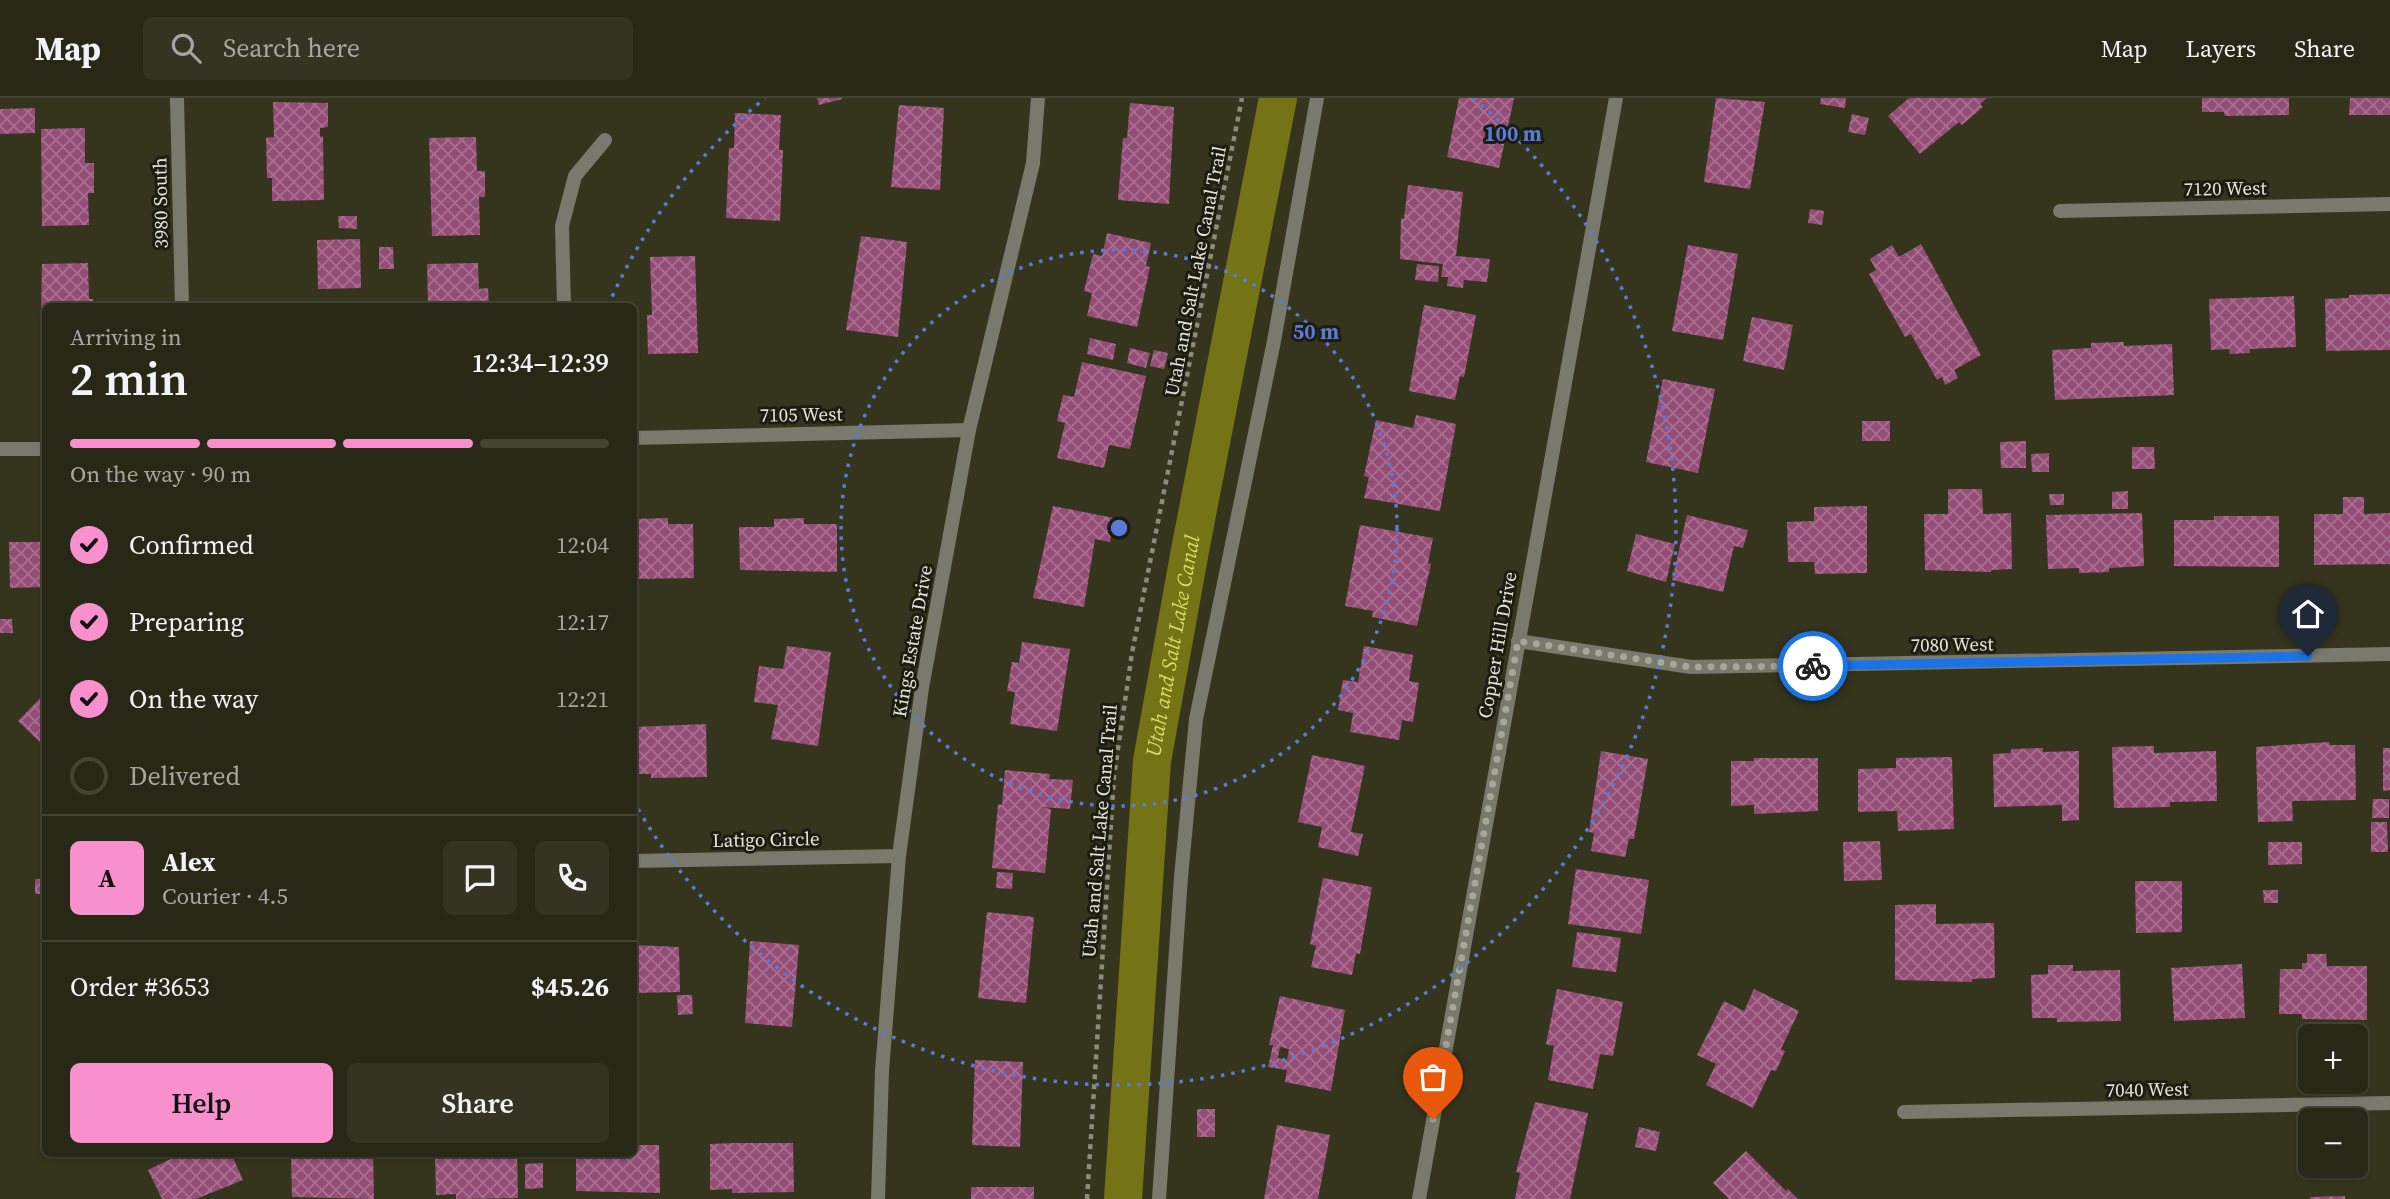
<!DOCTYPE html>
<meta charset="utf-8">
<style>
:root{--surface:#282816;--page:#343423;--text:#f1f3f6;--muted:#a5a6a1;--line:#444435;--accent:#f790cd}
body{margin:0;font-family:"Source Serif 4",serif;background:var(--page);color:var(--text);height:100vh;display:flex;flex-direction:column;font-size:26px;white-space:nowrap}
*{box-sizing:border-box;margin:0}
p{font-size:23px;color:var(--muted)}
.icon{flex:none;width:38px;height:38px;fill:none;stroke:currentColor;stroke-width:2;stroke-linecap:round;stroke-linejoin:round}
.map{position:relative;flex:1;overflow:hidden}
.drawer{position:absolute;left:42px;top:205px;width:595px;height:854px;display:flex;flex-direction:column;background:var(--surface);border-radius:10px;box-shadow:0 2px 5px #0004,0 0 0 2px var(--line)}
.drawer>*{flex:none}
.buttons{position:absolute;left:2298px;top:926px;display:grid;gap:14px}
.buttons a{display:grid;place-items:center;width:70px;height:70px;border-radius:10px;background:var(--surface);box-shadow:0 2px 5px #0004,0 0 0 2px var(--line);font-size:35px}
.pin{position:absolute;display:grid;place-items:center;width:60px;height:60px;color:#fff;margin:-72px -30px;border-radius:50% 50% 50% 0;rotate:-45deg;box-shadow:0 0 7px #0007}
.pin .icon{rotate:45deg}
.courier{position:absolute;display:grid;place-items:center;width:70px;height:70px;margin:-35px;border:5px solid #1a73e8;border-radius:50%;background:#fff;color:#222;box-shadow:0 2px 9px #0007}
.overview em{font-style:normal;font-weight:600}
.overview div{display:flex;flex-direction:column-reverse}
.overview{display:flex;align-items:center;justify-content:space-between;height:119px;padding:0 28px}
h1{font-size:46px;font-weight:600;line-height:52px}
.bar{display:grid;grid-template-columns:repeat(4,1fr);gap:10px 7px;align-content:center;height:84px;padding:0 28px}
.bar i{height:9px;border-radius:5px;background:var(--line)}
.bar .on{background:var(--accent)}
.bar p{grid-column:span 4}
.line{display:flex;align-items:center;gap:18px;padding:0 28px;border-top:2px solid var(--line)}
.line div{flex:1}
.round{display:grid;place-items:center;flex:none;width:74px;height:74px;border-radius:10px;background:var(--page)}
ol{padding:0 28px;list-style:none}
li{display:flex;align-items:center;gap:21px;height:77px}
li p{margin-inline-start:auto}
li .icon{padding:7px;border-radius:50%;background:var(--accent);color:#111;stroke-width:4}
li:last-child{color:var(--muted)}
li i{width:38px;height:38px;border:4px solid var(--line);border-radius:50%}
.button{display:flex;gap:14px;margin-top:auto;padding:14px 28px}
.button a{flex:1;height:80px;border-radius:10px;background:var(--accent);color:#111;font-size:28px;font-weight:600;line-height:80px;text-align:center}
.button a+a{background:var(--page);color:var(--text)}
header{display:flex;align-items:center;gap:42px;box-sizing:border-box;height:98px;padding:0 35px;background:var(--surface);border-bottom:2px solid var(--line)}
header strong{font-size:33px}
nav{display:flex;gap:38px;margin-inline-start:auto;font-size:24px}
.search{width:490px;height:63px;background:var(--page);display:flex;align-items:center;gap:18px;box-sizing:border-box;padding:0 24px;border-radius:10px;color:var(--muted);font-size:26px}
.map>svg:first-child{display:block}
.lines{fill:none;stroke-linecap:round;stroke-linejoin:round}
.canal{stroke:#747315;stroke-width:38}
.building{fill:url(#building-cross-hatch);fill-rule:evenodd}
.path{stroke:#8c8c7a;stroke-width:4.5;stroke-dasharray:5 5;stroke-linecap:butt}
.lane{stroke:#79796e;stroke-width:14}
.street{stroke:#79796e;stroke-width:14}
.done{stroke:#a7a796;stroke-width:7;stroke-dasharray:0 12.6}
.route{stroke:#1a73e8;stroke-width:9}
.ring{fill:none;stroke:#597bd8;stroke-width:3.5;stroke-dasharray:3.5 7}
.labels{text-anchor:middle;stroke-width:6;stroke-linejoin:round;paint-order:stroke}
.street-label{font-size:19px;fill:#e4e5d7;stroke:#1c1c12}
.water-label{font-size:21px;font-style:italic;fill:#dada65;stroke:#1c1c12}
.centre{fill:#597bd8;stroke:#1c1c12;stroke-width:3.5}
.ring-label{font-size:21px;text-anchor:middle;font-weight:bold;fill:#597bd8;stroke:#1c1c12;stroke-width:6;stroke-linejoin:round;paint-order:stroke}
</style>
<header>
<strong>Map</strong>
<div class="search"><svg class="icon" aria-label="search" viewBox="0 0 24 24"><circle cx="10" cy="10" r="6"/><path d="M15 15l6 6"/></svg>Search here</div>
<nav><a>Map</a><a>Layers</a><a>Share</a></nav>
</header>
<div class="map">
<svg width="2390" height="1101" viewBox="0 0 2390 1101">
<defs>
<pattern id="building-cross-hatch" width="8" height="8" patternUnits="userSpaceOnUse" patternTransform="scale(1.75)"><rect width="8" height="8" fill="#944d77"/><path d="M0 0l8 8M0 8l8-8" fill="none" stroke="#a86f90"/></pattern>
</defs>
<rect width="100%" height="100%" fill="#35351e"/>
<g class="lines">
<path class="canal" id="s1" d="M1123,1101L1152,663L1191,447L1278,0"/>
</g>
<g class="building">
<path d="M817,0H842V1L819,7Z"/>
<path d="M1459,0H1514L1499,70L1447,59Z"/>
<path d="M1716,0L1765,4L1750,91L1704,84Z"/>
<path d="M1821,0H1846L1845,10L1820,6Z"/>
<path d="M1909,0H1987L1980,6L1983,9L1962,27L1959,24L1920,56L1888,18Z"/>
<path d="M2202,0H2289V17L2225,18L2224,14H2202Z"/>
<path d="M2350,0H2390V17H2349Z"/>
<path d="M273,4L328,5V29L320,30V39L323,38L324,102L272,103V80H267L266,40L274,39Z"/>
<path d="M1130,5L1174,9L1169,106L1118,102L1123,40H1127Z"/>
<path d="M899,7L944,10L940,92L891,89Z"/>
<path d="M35,10V35L0,36V11Z"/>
<path d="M735,15L781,17L779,52H783L780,123L726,120L729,50H734Z"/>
<path d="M1852,16L1869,20L1865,37L1848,34Z"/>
<path d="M85,30V65H94V95H88L89,127L42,128L41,31Z"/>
<path d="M476,39L477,73H485V99H479L480,137L432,138L429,40Z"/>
<path d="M1408,87L1463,94L1456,158L1490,161L1487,184L1464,182L1463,190L1447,188L1448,179H1441L1443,166L1400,161L1401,120L1404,121Z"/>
<path d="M1810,111L1824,113L1822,127L1808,125Z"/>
<path d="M338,118H357V131L339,130Z"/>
<path d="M1107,135L1151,145L1146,168L1150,169L1137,229L1087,218L1092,195L1084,193L1093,156L1102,158Z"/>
<path d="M861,138L907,144L898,239L846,232Z"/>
<path d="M360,141L361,190L318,191L317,142Z"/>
<path d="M1921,146L1981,257L1954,272L1958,280L1945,287L1942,279L1937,282L1911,236L1905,239L1869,176L1876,172L1870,161L1892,147L1899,159Z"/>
<path d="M1688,147L1738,156L1723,242L1672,233Z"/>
<path d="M379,149H393L394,171H379Z"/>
<path d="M695,158L698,255L648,256L647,217H652L650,159Z"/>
<path d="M88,165L89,201H93V208H46V263H40L42,166Z"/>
<path d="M478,165L479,191L488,190L489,208H428L427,166Z"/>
<path d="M1417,166L1439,168L1438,184L1415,182Z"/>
<path d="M2390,196V252L2326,253L2325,201L2349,200V197Z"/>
<path d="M2294,198L2296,249L2250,251V255L2230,256L2229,251L2211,252L2209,201Z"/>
<path d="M1424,207L1476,217L1464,279L1460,278L1455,302L1409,293Z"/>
<path d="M1752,219L1793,227L1784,272L1743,263Z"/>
<path d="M1090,240L1116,246L1113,262L1087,256Z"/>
<path d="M2124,244V248L2172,246L2174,297L2055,302L2052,252L2091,250V245Z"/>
<path d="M1130,250L1150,255L1146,270L1127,265Z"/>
<path d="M1154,252L1168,255L1164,271L1150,268Z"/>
<path d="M1082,264L1146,278L1130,351L1109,347L1104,370L1057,360L1065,325L1057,323L1063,297L1074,299Z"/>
<path d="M1663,281L1715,291L1698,375L1646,364Z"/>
<path d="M1416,317L1456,326L1440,413L1364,400L1369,379L1364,378L1376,322L1413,330Z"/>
<rect x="1862" y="323" width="28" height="20"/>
<path d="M2026,343V370H2001L2000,344Z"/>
<path d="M2132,349H2154L2155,371H2132Z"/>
<path d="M2049,355V374H2032L2031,356Z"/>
<path d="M1948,391H1982L1983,416L2011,415L2012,471L1991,472V474L1925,472L1924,416H1948Z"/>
<path d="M2128,393V411H2112V394Z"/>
<path d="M2049,396H2064V407H2050Z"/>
<path d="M2343,399H2364V416L2390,415V466L2314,467V416H2343Z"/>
<path d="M1053,408L1114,420L1110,444L1095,441L1084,509L1033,500Z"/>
<path d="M1867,408V475L1815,476L1814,464H1788L1787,424L1814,423V409Z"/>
<path d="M2142,415L2144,468L2109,470V474L2079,475V470L2048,471L2046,417Z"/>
<path d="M1687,417L1748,432L1743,450L1734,448L1723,494L1672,482Z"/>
<path d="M2214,418H2279V469L2174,468V422H2214Z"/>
<path d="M668,420V426H693L694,480L637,481L634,477V421Z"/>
<path d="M804,420V426H837V474L740,472L739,429H774V421Z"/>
<path d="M1360,427L1433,440L1428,465L1431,466L1417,528L1372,519L1373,513L1345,508Z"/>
<path d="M1636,436L1675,446L1666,484L1627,473Z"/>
<path d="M9,444H46V489L10,490Z"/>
<path d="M0,521H12L13,535H0Z"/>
<path d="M1022,544L1070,551L1057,633L1010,626L1015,594L1007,593L1012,564L1019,565Z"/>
<path d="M787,548L831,554L818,648L771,641L778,607L754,604L759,568L783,571Z"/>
<path d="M1364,548L1413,557L1409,583L1419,585L1413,624L1402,622L1399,642L1350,634L1353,615L1338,612L1343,582L1358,584Z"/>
<path d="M46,594V650L18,623Z"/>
<path d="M706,626L707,679L651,680V676H634V629Z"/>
<path d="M2329,644L2330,647H2355L2356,702L2292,703L2293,723L2258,724L2256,649Z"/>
<path d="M2154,648V655L2216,653L2217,703L2170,704V709L2114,710L2112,649Z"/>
<path d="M2043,650V654L2079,653V722L2062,723V707L1994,709L1993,656L2011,655V651Z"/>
<path d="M2383,650H2390V692L2383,693Z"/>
<path d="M1601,653L1648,661L1634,741H1629L1625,759L1591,753L1594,735L1589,734Z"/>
<path d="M1312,657L1365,668L1351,734L1363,736L1358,758L1318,749L1322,729L1298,724Z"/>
<path d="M1952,659L1954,731L1898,733L1897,713L1858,714V671L1896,670V660Z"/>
<path d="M1754,660H1818V713L1754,716V707L1731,708V663H1754Z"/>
<path d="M1005,672L1050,676L1049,681L1073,682L1070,711L1040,709L1051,711L1045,775L992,770L998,706L1002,707Z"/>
<path d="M2373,701H2389V720H2372Z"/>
<path d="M2371,724H2387L2388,754H2371Z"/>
<path d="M1880,743L1882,782L1844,783L1843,744Z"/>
<path d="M2268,744H2302V766L2268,767Z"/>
<path d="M1576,771L1649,782L1641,836L1568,826Z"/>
<path d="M997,774L1013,775L1012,791L996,790Z"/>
<path d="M1323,780L1372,789L1360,856L1356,855L1352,877L1311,869L1316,848L1310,846Z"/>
<rect x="35" y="781" width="11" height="15"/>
<path d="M2135,783H2182V834L2136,835Z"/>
<path d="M2263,792H2278V805H2264Z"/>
<path d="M1936,806V826L1994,825L1995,880L1972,881V884L1895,882V807Z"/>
<path d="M987,814L1034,819L1026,905L978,900Z"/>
<path d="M1577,834L1621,840L1616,874L1572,869Z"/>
<path d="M750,843L799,847L792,929L745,925Z"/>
<path d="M634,847L679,849L680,894L634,895Z"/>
<path d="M2307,856H2326L2327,868H2367V922L2302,921V916H2279L2280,871H2302V865H2307Z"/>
<path d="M2242,866L2245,920L2174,923L2171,870Z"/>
<path d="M2048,867H2073V873L2120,872L2121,923L2057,924V920H2032L2031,877L2048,876Z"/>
<path d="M1557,891L1623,904L1613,958L1600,956L1593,991L1548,982L1554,948L1546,946Z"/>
<path d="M1754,891L1799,913L1781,951L1785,953L1776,973L1771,972L1753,1010L1706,987L1716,966L1697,957L1724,903L1744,913Z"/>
<path d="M677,897H692L693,916L678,917Z"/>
<path d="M1280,898L1345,912L1331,993L1285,984L1287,972L1268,969L1273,947H1269ZM1280,949L1289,951L1287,962L1278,960Z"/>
<path d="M975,962L1023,964L1020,1049L972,1047Z"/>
<path d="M1535,1004L1588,1015L1570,1101H1515L1520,1075L1516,1074Z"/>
<rect x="1197" y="1011" width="18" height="28"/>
<path d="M1277,1027L1330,1037L1318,1101H1264Z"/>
<path d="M1639,1029L1660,1034L1656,1053L1635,1049Z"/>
<path d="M734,1045H793L794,1094L732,1095V1091L710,1092V1046Z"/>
<path d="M634,1047H659L660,1095L576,1093V1055H634Z"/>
<path d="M1746,1053L1786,1093L1788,1091L1798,1101H1729L1713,1085Z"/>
<path d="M183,1055H231L243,1082L196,1101H162L148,1072Z"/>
<path d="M291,1055H373L374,1101L292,1099Z"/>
<path d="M435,1055H517L518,1100L456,1101V1096L436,1097Z"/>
<path d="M543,1065V1090L525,1091V1066Z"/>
<rect x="971" y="1089" width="63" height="12"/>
<path d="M2345,1098V1101H2311L2310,1099Z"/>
</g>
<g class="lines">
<path class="path" d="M1087,1101L1114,678L1132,555L1242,0"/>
<path class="lane" d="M1159,1101L1181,779L1196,621L1274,243L1317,0"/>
<g class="street">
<path d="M177,0L182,208"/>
<path d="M2060,113L2390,106"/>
<path d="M564,208L562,128L575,78L605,42"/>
<path d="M634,340L969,332"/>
<path d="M0,351H46"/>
<path d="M1518,543L1691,569L2390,556"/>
<path d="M634,763L899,758"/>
<path d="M1904,1014L2390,1005"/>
<path d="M878,1101L882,973L899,758L922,590L969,332L1033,65L1038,0"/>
<path d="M1419,1101L1616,0"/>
</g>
</g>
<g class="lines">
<path class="done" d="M1433,1021L1518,543L1691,569L1813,568"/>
<path class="route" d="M1813,568L2308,558"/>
</g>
<g class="ring">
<circle cx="1119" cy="430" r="278"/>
<path d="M608 208A557 557 0 0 1 765 0M1473 0A557 557 0 1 1 634 704"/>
</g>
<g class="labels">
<g class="street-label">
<text transform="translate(2225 90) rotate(-1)" y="7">7120 West</text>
<text transform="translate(160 105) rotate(-91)" y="7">3980 South</text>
<text transform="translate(1195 173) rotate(-79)" y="7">Utah and Salt Lake Canal Trail</text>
<text transform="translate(801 316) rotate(-1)" y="7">7105 West</text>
<text transform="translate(912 543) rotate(-80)" y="7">Kings Estate Drive</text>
<text transform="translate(1952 546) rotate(-1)" y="7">7080 West</text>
<text transform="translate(1497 547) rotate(-80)" y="7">Copper Hill Drive</text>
<text transform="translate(1099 733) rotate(-85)" y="7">Utah and Salt Lake Canal Trail</text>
<text transform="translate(766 741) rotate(-1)" y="7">Latigo Circle</text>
<text transform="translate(2147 991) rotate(-1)" y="7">7040 West</text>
</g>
<g class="water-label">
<text dy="7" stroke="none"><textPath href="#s1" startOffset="556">Utah and Salt Lake Canal</textPath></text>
</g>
</g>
<circle cx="1119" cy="430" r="10" class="centre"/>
<g class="ring-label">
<text x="1513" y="43">100 m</text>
<text x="1316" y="241">50 m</text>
</g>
</svg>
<div class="buttons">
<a>+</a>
<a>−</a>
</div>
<div class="pin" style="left:1433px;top:1021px;background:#ea580c"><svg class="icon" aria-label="bag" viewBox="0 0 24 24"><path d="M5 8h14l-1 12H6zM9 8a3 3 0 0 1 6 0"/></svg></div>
<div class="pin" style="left:2308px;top:558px;background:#1f2937"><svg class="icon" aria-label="home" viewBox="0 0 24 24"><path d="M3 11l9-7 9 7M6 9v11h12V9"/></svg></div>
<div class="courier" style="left:1813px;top:568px"><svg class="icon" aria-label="bike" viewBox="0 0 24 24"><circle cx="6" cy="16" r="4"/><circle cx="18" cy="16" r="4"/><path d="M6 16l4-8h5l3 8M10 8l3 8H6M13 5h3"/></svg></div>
<section class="drawer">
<div class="overview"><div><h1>2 min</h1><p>Arriving in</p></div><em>12:34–12:39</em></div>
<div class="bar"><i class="on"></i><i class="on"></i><i class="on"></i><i></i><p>On the way · 90 m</p></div>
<ol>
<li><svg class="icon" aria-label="check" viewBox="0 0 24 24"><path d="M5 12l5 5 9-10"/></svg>Confirmed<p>12:04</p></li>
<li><svg class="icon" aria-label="check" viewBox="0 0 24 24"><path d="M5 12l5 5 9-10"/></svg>Preparing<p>12:17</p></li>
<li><svg class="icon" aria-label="check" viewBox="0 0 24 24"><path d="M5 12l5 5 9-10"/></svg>On the way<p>12:21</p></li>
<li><i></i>Delivered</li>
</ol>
<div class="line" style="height:126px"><b class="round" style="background:var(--accent);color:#111">A</b><div><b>Alex</b><p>Courier · 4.5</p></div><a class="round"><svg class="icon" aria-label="chat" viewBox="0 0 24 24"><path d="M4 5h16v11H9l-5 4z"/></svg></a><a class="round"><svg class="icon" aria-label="phone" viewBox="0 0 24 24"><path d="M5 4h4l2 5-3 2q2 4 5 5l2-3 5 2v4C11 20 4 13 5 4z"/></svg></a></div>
<div class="line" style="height:91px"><div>Order #3653</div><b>$45.26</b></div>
<div class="button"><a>Help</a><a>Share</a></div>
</section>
</div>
